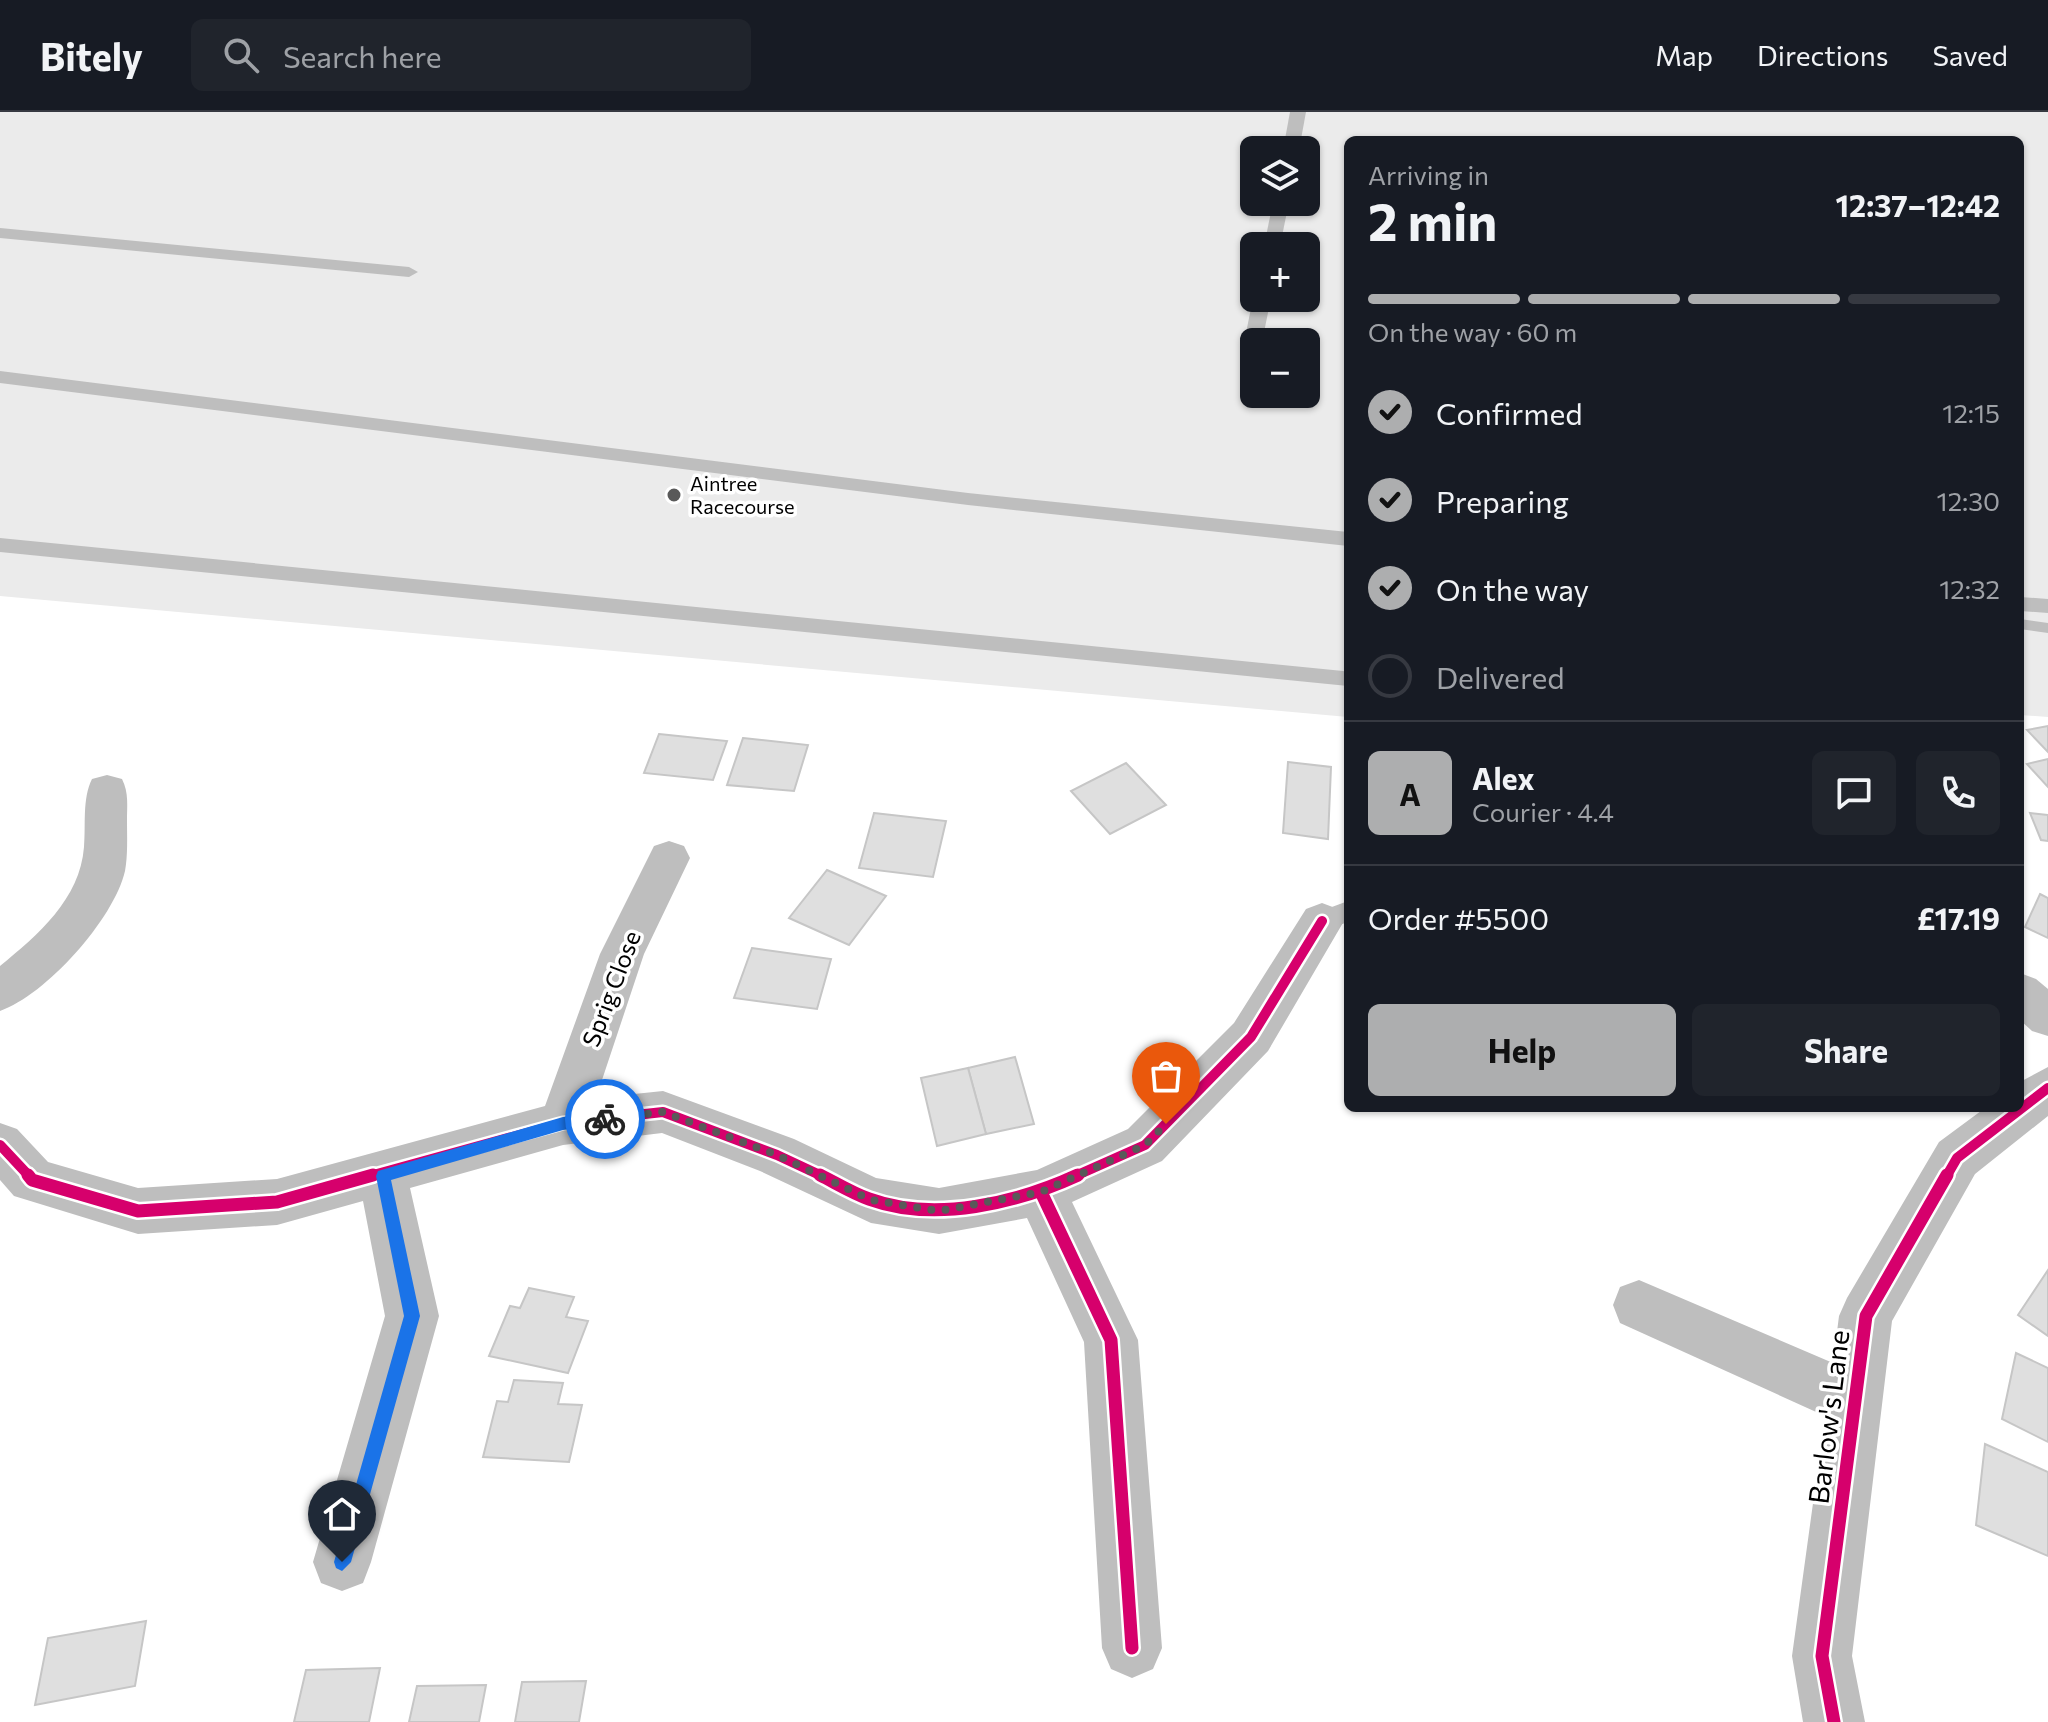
<!DOCTYPE html>
<meta charset="utf-8">
<style>
:root{--surface:#171b24;--page:#20242c;--text:#f1f3f6;--muted:#9ea1a6;--line:#363941;--accent:#adaeaf}
body{margin:0;font-family:Commissioner,sans-serif;background:var(--page);color:var(--text);height:100vh;display:flex;flex-direction:column;font-size:30px;white-space:nowrap}
*{box-sizing:border-box;margin:0}
p{font-size:26px;color:var(--muted)}
.icon{flex:none;width:44px;height:44px;fill:none;stroke:currentColor;stroke-width:2;stroke-linecap:round;stroke-linejoin:round}
.map{position:relative;flex:1;overflow:hidden}
.side{position:absolute;left:1344px;top:24px;width:680px;height:976px;display:flex;flex-direction:column;background:var(--surface);border-radius:12px;box-shadow:0 2px 6px #0004}
.side>*{flex:none}
.tools{position:absolute;left:1240px;top:24px;display:grid;gap:16px}
.tools a{display:grid;place-items:center;width:80px;height:80px;border-radius:12px;background:var(--surface);box-shadow:0 2px 6px #0004;font-size:40px}
.pin{position:absolute;display:grid;place-items:center;width:68px;height:68px;color:#fff;margin:-82px -34px;border-radius:50% 50% 50% 0;rotate:-45deg;box-shadow:0 0 8px #0007}
.pin .icon{rotate:45deg}
.courier{position:absolute;display:grid;place-items:center;width:80px;height:80px;margin:-40px;border:6px solid #1a73e8;border-radius:50%;background:#fff;color:#222;box-shadow:0 2px 10px #0007}
.headline em{font-style:normal;font-weight:700}
.headline div{display:flex;flex-direction:column-reverse}
.headline{display:flex;align-items:center;justify-content:space-between;height:136px;padding:0 24px}
h1{font-size:52px;font-weight:700;line-height:60px}
.bar{display:grid;grid-template-columns:repeat(4,1fr);gap:12px 8px;align-content:center;height:96px;padding:0 24px}
.bar i{height:10px;border-radius:6px;background:var(--line)}
.bar .on{background:var(--accent)}
.bar p{grid-column:span 4}
.line{display:flex;align-items:center;gap:20px;padding:0 24px;border-top:2px solid var(--line)}
.line div{flex:1}
.round{display:grid;place-items:center;flex:none;width:84px;height:84px;border-radius:12px;background:var(--page)}
ol{padding:0 24px;list-style:none}
li{display:flex;align-items:center;gap:24px;height:88px}
li p{margin-inline-start:auto}
li .icon{padding:8px;border-radius:50%;background:var(--accent);color:#111;stroke-width:4}
li:last-child{color:var(--muted)}
li i{width:44px;height:44px;border:4px solid var(--line);border-radius:50%}
.primary-button{display:flex;gap:16px;margin-top:auto;padding:16px 24px}
.primary-button a{flex:1;height:92px;border-radius:12px;background:var(--accent);color:#111;font-size:32px;font-weight:700;line-height:92px;text-align:center}
.primary-button a+a{background:var(--page);color:var(--text)}
header{display:flex;align-items:center;gap:48px;box-sizing:border-box;height:112px;padding:0 40px;background:var(--surface);border-bottom:2px solid var(--line)}
header strong{font-size:38px}
nav{display:flex;gap:44px;margin-inline-start:auto;font-size:28px}
.search{width:560px;height:72px;background:var(--page);display:flex;align-items:center;gap:20px;box-sizing:border-box;padding:0 28px;border-radius:12px;color:var(--muted);font-size:30px}
.map>svg:first-child{display:block}
.green{fill:#ebebeb;fill-rule:evenodd}
.lines{fill:none;stroke-linecap:round;stroke-linejoin:round}
.stream{fill:#bebebe;fill-rule:evenodd}
.building{fill:#dfdfdf;stroke:#c6c6c6;stroke-width:2}
.service{fill:#bebebe;fill-rule:evenodd}
.minor{fill:#bebebe;fill-rule:evenodd}
.cycleway-far1-casing{stroke:#fff;stroke-width:15}
.cycleway-casing{stroke:#fff;stroke-width:18}
.cycleway-far1{stroke:#d6006c;stroke-width:10}
.cycleway{stroke:#d6006c;stroke-width:13}
.route{fill:#1a73e8}
.done{stroke:#595959;stroke-width:8;stroke-dasharray:0 14.4}
.poi-dot{fill:#595959;stroke:#fff;stroke-width:3}
.labels{text-anchor:middle;stroke-width:7;stroke-linejoin:round;paint-order:stroke}
.far-poi-label{font-size:20px;fill:#000;stroke:#fff;text-anchor:start}
.street-label{font-size:24px;fill:#000;stroke:#fff}
.near-street-label{font-size:28px;fill:#000;stroke:#fff}
</style>
<header>
<strong>Bitely</strong>
<div class="search"><svg class="icon" aria-label="search" viewBox="0 0 24 24"><circle cx="10" cy="10" r="6"/><path d="M15 15l6 6"/></svg>Search here</div>
<nav><a>Map</a><a>Directions</a><a>Saved</a></nav>
</header>
<div class="map">
<svg width="2048" height="1610" viewBox="0 0 2048 1610">
<rect width="100%" height="100%" fill="#fff"/>
<path class="green" d="M0,0H2048V605L2020,603V28H1348V605L0,484ZM1254,38H1306V90H1254ZM1254,134H1306V186H1254ZM1254,230H1306V282H1254Z"/>
<g class="lines">
<path class="stream" d="M2020,507L2048,511V521L2020,517Z"/>
</g>
<g class="building">
<path d="M2048,614V640L2027,618Z"/>
<path d="M659,622L727,629L713,668L644,661Z"/>
<path d="M743,626L808,633L794,679L727,673Z"/>
<path d="M2048,647V675L2027,652Z"/>
<path d="M1288,650L1331,655L1328,727L1283,721Z"/>
<path d="M1126,651L1166,693L1110,722L1071,679Z"/>
<path d="M874,701L946,709L933,765L859,756Z"/>
<path d="M2030,701L2048,703V729L2041,728Z"/>
<path d="M827,758L886,784L849,833L789,806Z"/>
<path d="M2040,782L2048,786V826L2025,815Z"/>
<path d="M752,836L831,847L817,897L734,886Z"/>
<path d="M1015,945L1034,1012L986,1022L968,956Z"/>
<path d="M968,956L986,1022L937,1034L921,966Z"/>
<path d="M2048,1158V1224L2018,1203Z"/>
<path d="M529,1176L574,1185L566,1205L588,1209L568,1261L489,1244L510,1194L520,1196Z"/>
<path d="M2016,1241L2048,1256V1330L2002,1307Z"/>
<path d="M514,1268L563,1271L558,1292L582,1293L569,1350L483,1345L497,1289L508,1290Z"/>
<path d="M1985,1332L2048,1360V1444L1976,1413Z"/>
<path d="M146,1509L135,1574L35,1593L48,1526Z"/>
<path d="M380,1556L369,1610H294L306,1558Z"/>
<path d="M586,1569L579,1610H515L522,1570Z"/>
<path d="M486,1573L479,1610H409L417,1574Z"/>
</g>
<g class="lines">
<g class="service">
<path d="M1290,0H1306L1299,38H1283Z"/>
<path d="M1273,90H1289L1280,134H1264Z"/>
<path d="M0,116L409,155L418,160L409,165L0,126Z"/>
<path d="M1253,186H1271L1262,230H1254V251L1250,252L1241,246Z"/>
<path d="M0,259L968,381L1348,420V434L968,393L0,271Z"/>
<path d="M0,426L1343,559L1348,560V574L0,440Z"/>
<path d="M2020,485L2048,487V501L2020,499Z"/>
<path d="M1348,789V810L1322,819L1313,816L1309,809L1313,802Z"/>
</g>
<g class="minor">
<path d="M107,663L122,667C129,681 127,694 127,709C127,725 128,743 125,759C114,807 46,883 0,899V854C38,823 80,787 84,735C86,713 82,687 92,667Z"/>
<path d="M669,729L684,734L690,746L644,842L596,986L663,979L794,1027L876,1066L939,1076L1037,1058L1128,1017L1234,911L1306,797L1322,791L1338,797L1344,809L1268,939L1162,1049L1072,1090L1138,1228L1162,1536L1153,1557L1132,1566L1111,1557L1102,1536L1084,1230L1027,1106L939,1122L871,1111L760,1059L662,1021L563,1033L410,1076L439,1204L371,1450L363,1471L342,1479L321,1471L313,1450L385,1204L363,1089L277,1113L138,1122L14,1084L0,1068V1011L17,1017L48,1050L138,1076L277,1067L545,994L600,842L654,734Z"/>
<path d="M2020,861L2036,867L2048,877V924L2032,919L2020,908Z"/>
<path d="M2048,955V1004L1975,1062L1892,1209L1852,1544L1865,1610H1803L1792,1544L1825,1304L1620,1211L1613,1193L1620,1175L1639,1168L1833,1251L1839,1204L1847,1186L1939,1030L1985,996H2020V970Z"/>
</g>
<defs>
<g id="cycleway-far1">
<path d="M0,1033L30,1065"/>
<path d="M366,1065L563,1011L663,1000L777,1043L824,1065"/>
<path d="M1073,1065L1145,1033L1251,925L1322,809"/>
<path d="M1946,1065L1957,1046L2048,976"/>
</g>
<g id="cycleway">
<path d="M28,1063L32,1068L138,1099L277,1090L373,1063"/>
<path d="M820,1063C836,1071 852,1081 869,1087C935,1111 1017,1091 1078,1063"/>
<path d="M1041,1080L1111,1228L1132,1536"/>
<path d="M1834,1610L1822,1544L1866,1204L1947,1063"/>
</g>
</defs>
<use href="#cycleway-far1" class="cycleway-far1-casing"/>
<use href="#cycleway" class="cycleway-casing"/>
<use href="#cycleway-far1" class="cycleway-far1"/>
<use href="#cycleway" class="cycleway"/>
</g>
<path class="route" d="M605,1000L612,1007L605,1013L563,1018L391,1068L420,1204L351,1450L342,1459L336,1456L334,1450L404,1204L376,1064L378,1059L563,1005Z"/>
<g class="lines">
<path class="done" d="M605,1007L663,1000L777,1043L871,1088L939,1099L1041,1080L1145,1033L1166,1012"/>
</g>
<circle class="poi-dot" cx="674" cy="383" r="8"/>
<g class="labels">
<g class="far-poi-label">
<text x="690" y="379">Aintree<tspan x="690" dy="23">Racecourse</tspan></text>
</g>
<g class="street-label">
<text transform="translate(612 877) rotate(-69)" y="8">Sprig Close</text>
</g>
<g class="near-street-label">
<text transform="translate(1829 1305) rotate(-83)" y="10">Barlow's Lane</text>
</g>
</g>
</svg>
<div class="tools">
<a><svg class="icon" aria-label="layers" viewBox="0 0 24 24"><path d="M12 4l9 5-9 5-9-5zM3 14l9 5 9-5"/></svg></a>
<a>+</a>
<a>−</a>
</div>
<div class="pin" style="left:1166px;top:1012px;background:#ea580c"><svg class="icon" aria-label="bag" viewBox="0 0 24 24"><path d="M5 8h14l-1 12H6zM9 8a3 3 0 0 1 6 0"/></svg></div>
<div class="pin" style="left:342px;top:1450px;background:#1f2937"><svg class="icon" aria-label="home" viewBox="0 0 24 24"><path d="M3 11l9-7 9 7M6 9v11h12V9"/></svg></div>
<div class="courier" style="left:605px;top:1007px"><svg class="icon" aria-label="bike" viewBox="0 0 24 24"><circle cx="6" cy="16" r="4"/><circle cx="18" cy="16" r="4"/><path d="M6 16l4-8h5l3 8M10 8l3 8H6M13 5h3"/></svg></div>
<section class="side">
<div class="headline"><div><h1>2 min</h1><p>Arriving in</p></div><em>12:37–12:42</em></div>
<div class="bar"><i class="on"></i><i class="on"></i><i class="on"></i><i></i><p>On the way · 60 m</p></div>
<ol>
<li><svg class="icon" aria-label="check" viewBox="0 0 24 24"><path d="M5 12l5 5 9-10"/></svg>Confirmed<p>12:15</p></li>
<li><svg class="icon" aria-label="check" viewBox="0 0 24 24"><path d="M5 12l5 5 9-10"/></svg>Preparing<p>12:30</p></li>
<li><svg class="icon" aria-label="check" viewBox="0 0 24 24"><path d="M5 12l5 5 9-10"/></svg>On the way<p>12:32</p></li>
<li><i></i>Delivered</li>
</ol>
<div class="line" style="height:144px"><b class="round" style="background:var(--accent);color:#111">A</b><div><b>Alex</b><p>Courier · 4.4</p></div><a class="round"><svg class="icon" aria-label="chat" viewBox="0 0 24 24"><path d="M4 5h16v11H9l-5 4z"/></svg></a><a class="round"><svg class="icon" aria-label="phone" viewBox="0 0 24 24"><path d="M5 4h4l2 5-3 2q2 4 5 5l2-3 5 2v4C11 20 4 13 5 4z"/></svg></a></div>
<div class="line" style="height:104px"><div>Order #5500</div><b>£17.19</b></div>
<div class="primary-button"><a>Help</a><a>Share</a></div>
</section>
</div>
